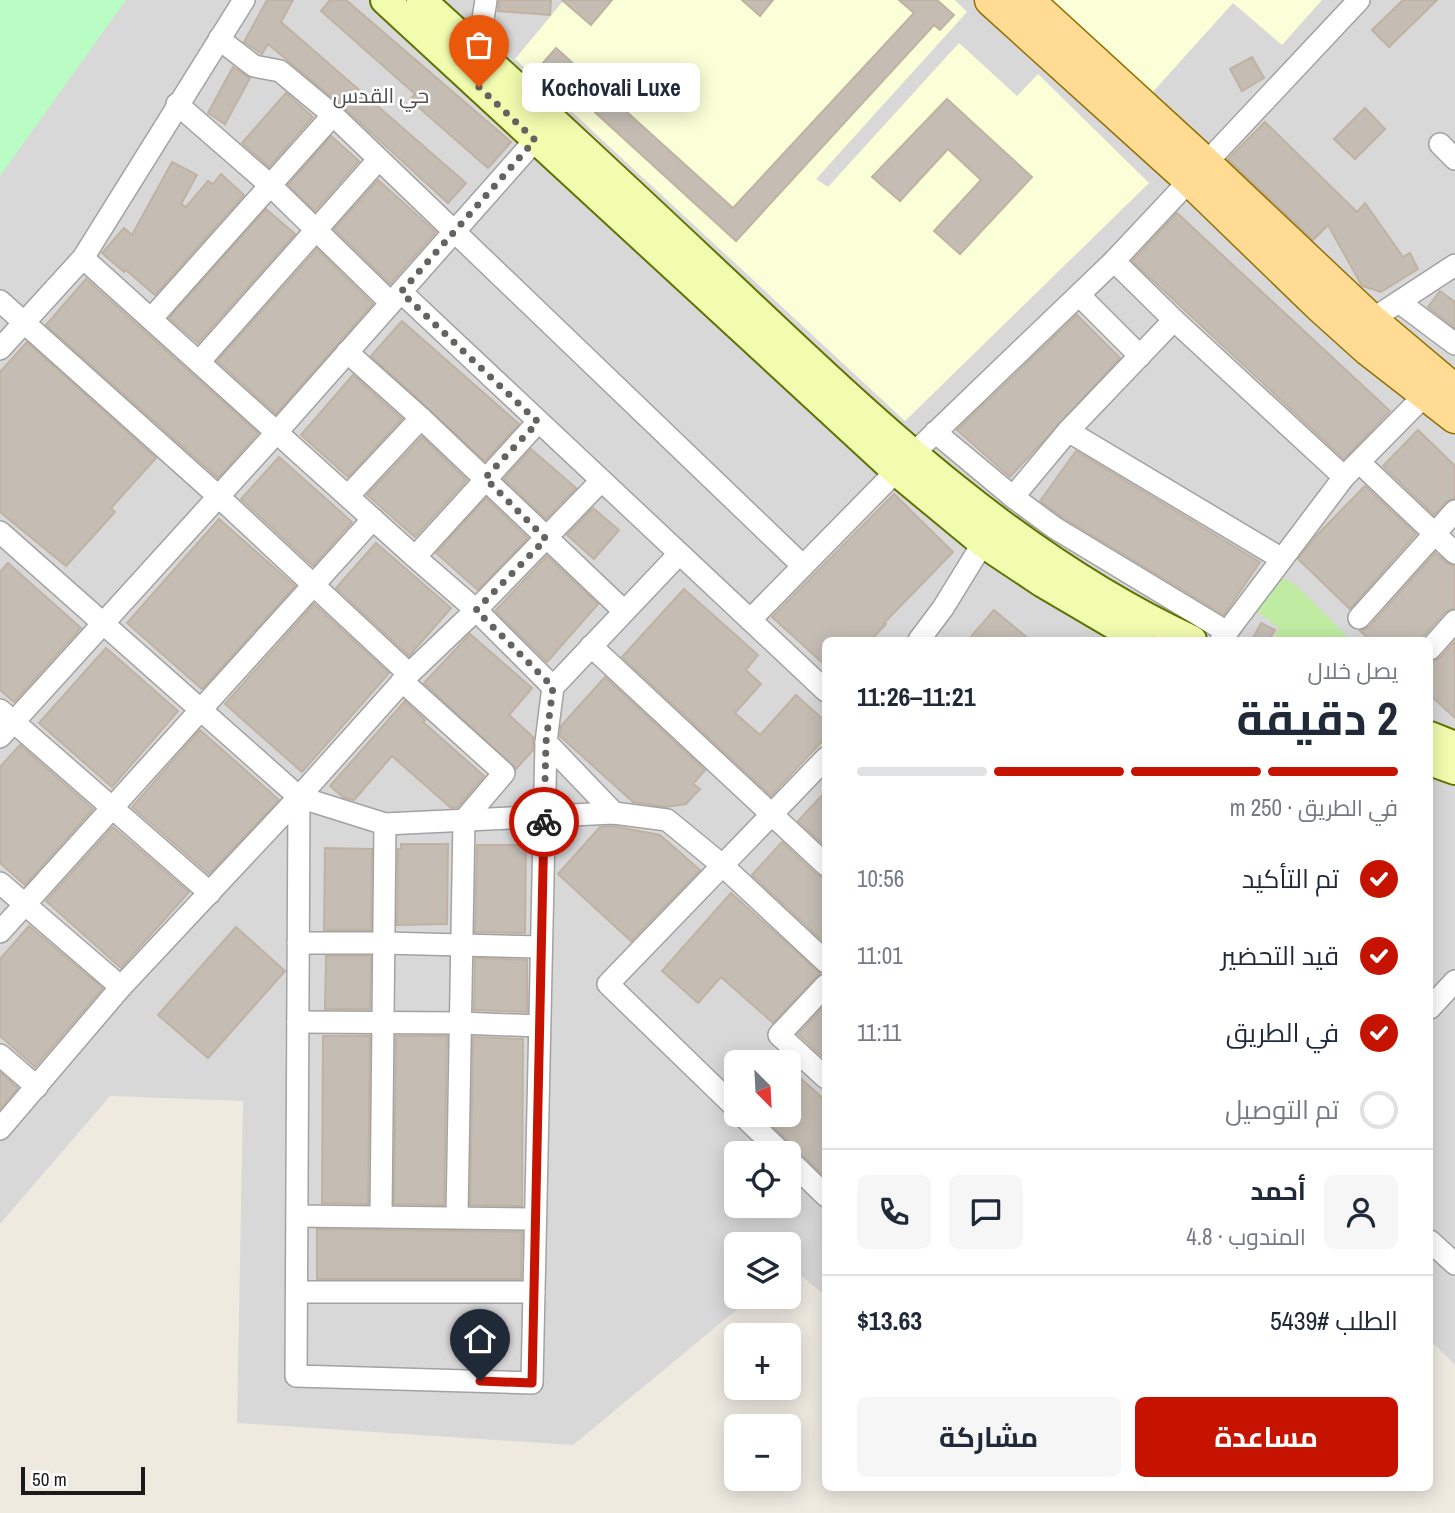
<!DOCTYPE html>
<html lang="ar">
<meta charset="utf-8">
<style>
:root{--surface:#fff;--page:#f6f6f7;--text:#1f2937;--muted:#747a83;--line:#e0e1e3;--accent:#c61300}
body{margin:0;font-family:"Archivo Narrow",Cairo,sans-serif;background:var(--page);color:var(--text);direction:rtl;height:100vh;display:flex;flex-direction:column;font-size:26px;white-space:nowrap}
*{box-sizing:border-box;margin:0}
p{font-size:23px;color:var(--muted)}
.icon{flex:none;width:38px;height:38px;fill:none;stroke:currentColor;stroke-width:2;stroke-linecap:round;stroke-linejoin:round}
.map{position:relative;flex:1;overflow:hidden;direction:ltr}
.sheet{position:absolute;left:822px;top:637px;width:611px;height:854px;display:flex;flex-direction:column;background:var(--surface);border-radius:10px;box-shadow:0 4px 18px #0003;direction:rtl}
.sheet>*{flex:none}
.needle{width:46px;rotate:156deg}
.fabs{position:absolute;left:724px;top:1050px;display:grid;gap:14px}
.fabs a{display:grid;place-items:center;width:77px;height:77px;border-radius:10px;background:var(--surface);box-shadow:0 4px 18px #0003;font-size:35px}
.scale{position:absolute;left:21px;bottom:18px;width:124px;box-sizing:border-box;padding-left:7px;border:4px solid #1b1b1b;border-top:0;font-size:19px;line-height:24px;white-space:nowrap;color:#1b1b1b;-webkit-text-stroke:5px #fff;paint-order:stroke}
.pin{position:absolute;display:grid;place-items:center;width:60px;height:60px;color:#fff;margin:-72px -30px;border-radius:50% 50% 50% 0;rotate:-45deg;box-shadow:0 0 7px #0007}
.pin .icon{rotate:45deg}
.courier{position:absolute;display:grid;place-items:center;width:70px;height:70px;margin:-35px;border:5px solid #c61300;border-radius:50%;background:#fff;color:#222;box-shadow:0 2px 9px #0007}
.bubble{position:absolute;height:49px;border-radius:10px;background:var(--surface);box-shadow:0 4px 18px #0003;font-size:23px;font-weight:700;line-height:49px;text-align:center;direction:rtl}
.summary em{font-style:normal;font-weight:700}
.summary div{display:flex;flex-direction:column-reverse}
.summary{display:flex;align-items:center;justify-content:space-between;height:119px;padding:0 35px}
h1{font-size:46px;font-weight:700;line-height:52px}
.bar{display:grid;grid-template-columns:repeat(4,1fr);gap:10px 7px;align-content:center;height:84px;padding:0 35px}
.bar i{height:9px;border-radius:5px;background:var(--line)}
.bar .active{background:var(--accent)}
.bar p{grid-column:span 4}
.line{display:flex;align-items:center;gap:18px;padding:0 35px;border-top:2px solid var(--line)}
.line div{flex:1}
.round{display:grid;place-items:center;flex:none;width:74px;height:74px;border-radius:10px;background:var(--page)}
ol{padding:0 35px;list-style:none}
li{display:flex;align-items:center;gap:21px;height:77px}
li p{margin-inline-start:auto}
li .icon{padding:7px;border-radius:50%;background:var(--accent);color:#fff;stroke-width:4}
li:last-child{color:var(--muted)}
li i{width:38px;height:38px;border:4px solid var(--line);border-radius:50%}
.cta{display:flex;gap:14px;margin-top:auto;padding:14px 35px}
.cta a{flex:1;height:80px;border-radius:10px;background:var(--accent);color:#fff;font-size:28px;font-weight:700;line-height:80px;text-align:center}
.cta a+a{background:var(--page);color:var(--text)}
.map>svg:first-child{display:block}
.residential{fill:#d9d8d8;fill-rule:evenodd}
.education{fill:#fbffd7}
.grass{fill:#bfeba2}
.park{fill:#b9fcc4}
.building{fill:#c5bdb3;stroke:#c0b2a2;stroke-width:2}
.lines{fill:none;stroke-linecap:round;stroke-linejoin:round}
.street-casing{stroke:#a2a2a2;stroke-width:24}
.secondary-casing{stroke:#5d7400;stroke-width:32}
.primary-casing{stroke:#927000;stroke-width:35}
.street{stroke:#fff;stroke-width:21}
.secondary{stroke:#f1fcaf;stroke-width:28}
.primary{stroke:#ffdb93;stroke-width:32}
.done{stroke:#656360;stroke-width:7;stroke-dasharray:0 12.6}
.route{stroke:#c61300;stroke-width:9}
.labels{text-anchor:middle;stroke-width:5;stroke-linejoin:round;paint-order:stroke}
.neighbourhood-label{font-size:21px;fill:#4e4e4e;stroke:#fff}
</style>
<div class="map">
<svg width="1455" height="1513" viewBox="0 0 1455 1513">
<rect width="100%" height="100%" fill="#eeeae0"/>
<path class="residential" d="M0,0H1455V1365L1430,1340V640H826V1296L789,1266V1244H737V1297H752L573,1445L237,1423L243,1101L110,1096L0,1224ZM737,1062H789V1115H737ZM737,1153H789V1206H737Z"/>
<g class="education">
<path d="M564,0H955L967,12L816,179L828,187L959,43L1017,96L1038,74L1149,183L905,421L515,59Z"/>
<path d="M1048,0H1322L1282,45L1233,3L1150,95Z"/>
</g>
<path class="grass" d="M1281,577L1297,586L1351,640H1274L1279,627L1255,610Z"/>
<path class="park" d="M0,0H126L0,176Z"/>
<g class="building">
<path d="M267,0H293L281,22L466,183L448,203L341,105L268,44L262,54L244,42Z"/>
<path d="M330,0H346L511,142L488,168L410,100L415,94L321,11Z"/>
<path d="M499,0H551L550,15L498,11Z"/>
<path d="M562,0H612L591,25Z"/>
<path d="M742,0H773L760,16Z"/>
<path d="M899,0H937L954,15L940,30L934,25L736,241L542,64L556,48L733,208L914,13Z"/>
<path d="M1403,0H1437L1389,47L1372,30Z"/>
<path d="M1252,57L1264,78L1242,91L1230,69Z"/>
<path d="M233,67L250,78L225,124L208,113Z"/>
<path d="M286,93L313,117L269,167L242,143Z"/>
<path d="M947,99L1032,177L960,254L934,231L981,180L948,149L900,201L872,177Z"/>
<path d="M1365,108L1385,129L1355,159L1334,139Z"/>
<path d="M1265,122L1357,212L1365,203L1403,257L1410,253L1418,269L1381,292L1362,286L1328,225L1313,240L1228,159Z"/>
<path d="M331,136L359,161L315,211L288,185Z"/>
<path d="M172,162L197,175L181,204L186,207L208,181L213,184L221,174L244,195L155,295L126,270L124,272L102,253L124,228L132,235Z"/>
<path d="M378,180L436,232L390,284L334,229Z"/>
<path d="M266,209L295,234L198,343L169,318Z"/>
<path d="M1177,213L1390,411L1344,459L1132,261Z"/>
<path d="M317,249L373,304L276,414L217,361Z"/>
<path d="M86,279L258,433L218,478L46,325Z"/>
<path d="M1440,291L1455,302V328L1428,307Z"/>
<path d="M1077,315L1120,358L1010,477L957,430Z"/>
<path d="M402,321L519,424L485,461L371,356Z"/>
<path d="M27,342L156,458L111,508L115,512L66,566L0,512V372Z"/>
<path d="M353,375L402,419L348,477L301,435Z"/>
<path d="M1418,430L1455,466V498L1446,502L1434,515L1383,466Z"/>
<path d="M422,437L467,480L415,537L367,495Z"/>
<path d="M531,449L576,488L546,519L504,479Z"/>
<path d="M1076,451L1260,562L1224,615L1062,517L1040,501Z"/>
<path d="M279,457L352,522L313,566L241,499Z"/>
<path d="M1365,486L1416,534L1350,609L1298,559L1315,537Z"/>
<path d="M894,494L953,552L884,623L886,624L871,640H826V666L772,617Z"/>
<path d="M486,498L528,538L478,590L436,553Z"/>
<path d="M593,508L619,530L594,559L567,535Z"/>
<path d="M219,519L295,586L202,689L127,623Z"/>
<path d="M376,543L451,608L409,656L336,588Z"/>
<path d="M1435,553L1447,563L1455,566V608L1445,612L1420,640H1370L1360,631L1369,627Z"/>
<path d="M547,556L598,604L547,662L495,611Z"/>
<path d="M8,563L81,628L14,702L0,690V572Z"/>
<path d="M684,589L758,655L746,670L761,684L735,713L760,735L796,695L826,722V737L771,796L622,657Z"/>
<path d="M314,604L389,673L302,772L225,704Z"/>
<path d="M994,610L1030,640H968Z"/>
<path d="M1261,623L1275,630L1269,640H1252Z"/>
<path d="M470,634L532,688L509,715L533,737V750L516,769L424,683Z"/>
<path d="M1455,641V718L1430,695V663L1440,658Z"/>
<path d="M106,648L178,711L112,787L39,723Z"/>
<path d="M605,677L705,770L693,784L700,789L686,804L666,807L633,802L560,736L561,726Z"/>
<path d="M405,701L425,720L423,722L484,776L458,807L451,808L392,756L354,800L343,797L330,786Z"/>
<path d="M200,730L279,800L209,874L132,807Z"/>
<path d="M20,745L93,809L25,885L0,863V767Z"/>
<path d="M826,791V847L798,821Z"/>
<path d="M613,826L660,835L700,870L631,941L558,874L600,827Z"/>
<path d="M113,827L189,892L121,968L46,901Z"/>
<path d="M782,842L817,875L826,878V944L752,875Z"/>
<path d="M401,844H448L447,924L397,925L398,849H401Z"/>
<path d="M477,845H526L525,933L475,932Z"/>
<path d="M325,848L372,849L371,930H324Z"/>
<path d="M731,893L820,973L773,1023L721,977L698,1003L662,971Z"/>
<path d="M29,926L103,988L35,1067L0,1036V959Z"/>
<path d="M236,927L285,971L208,1058L158,1015Z"/>
<path d="M326,956H371L370,1009H325Z"/>
<path d="M475,958L527,960V1012L474,1010Z"/>
<path d="M826,1004V1060L798,1034Z"/>
<path d="M323,1036H370L368,1204L322,1203Z"/>
<path d="M396,1036H447L444,1205L394,1204Z"/>
<path d="M473,1037L523,1039L522,1206L470,1205Z"/>
<path d="M789,1068L826,1101V1178L761,1115H789Z"/>
<path d="M0,1072L18,1088L0,1109Z"/>
<path d="M317,1229L522,1232L521,1279H317Z"/>
</g>
<g class="lines">
<defs>
<g id="street">
<path d="M219,39L254,66L280,71L333,115L803,566"/>
<path d="M478,51L486,0"/>
<path d="M177,104L270,185L391,303"/>
<path d="M1440,144L1455,159"/>
<path d="M83,258L415,557L476,610L553,687"/>
<path d="M1114,261L1174,320L1344,477"/>
<path d="M401,292L826,691"/>
<path d="M1079,295L1140,356"/>
<path d="M0,301L218,496L409,674"/>
<path d="M1399,302L1455,344"/>
<path d="M151,319L333,115"/>
<path d="M1371,320L1455,265"/>
<path d="M0,349L83,258L244,0"/>
<path d="M347,352L421,418L624,611"/>
<path d="M199,362L378,160"/>
<path d="M1068,431L1282,559"/>
<path d="M935,432L1013,497L1055,528L1227,632"/>
<path d="M1359,462L1455,553"/>
<path d="M348,496L421,418"/>
<path d="M1013,497L1068,431L1174,320"/>
<path d="M0,532L299,797L385,824L614,813L667,820L722,865L826,962"/>
<path d="M415,557L538,422"/>
<path d="M1359,618L1455,511"/>
<path d="M750,620L913,454L1114,261L1359,0"/>
<path d="M919,640L943,608L983,543"/>
<path d="M1221,640L1344,477L1426,394"/>
<path d="M591,646L826,865"/>
<path d="M1430,649L1455,621"/>
<path d="M402,681L504,773L464,820L457,1216"/>
<path d="M0,710L210,893"/>
<path d="M0,737L277,432L545,129"/>
<path d="M546,742L614,813"/>
<path d="M299,797L296,1376L532,1383L546,742L553,687L679,554"/>
<path d="M0,883L121,987"/>
<path d="M0,932L373,519"/>
<path d="M298,943H384L541,947"/>
<path d="M826,985L779,1035L826,1078"/>
<path d="M1430,1008L1455,981"/>
<path d="M298,1022L460,1023L539,1026"/>
<path d="M0,1055L37,1087"/>
<path d="M737,1109L608,984L826,758"/>
<path d="M742,1115L782,1153"/>
<path d="M0,1129L121,987L299,797L409,674L476,610L601,481"/>
<path d="M789,1160L826,1196"/>
<path d="M297,1216L535,1219"/>
<path d="M381,1216L385,824"/>
<path d="M1430,1241L1455,1264"/>
<path d="M298,1292H534"/>
</g>
<g id="secondary">
<path d="M385,0L896,471L983,543L1043,583L1140,640"/>
<path d="M421,0C526,95 629,191 732,288C873,421 1014,557 1192,640"/>
<path d="M1430,736L1455,746"/>
<path d="M1430,761L1455,770"/>
</g>
<g id="primary">
<path d="M991,0L1191,181L1319,305L1369,350L1455,417"/>
<path d="M1027,0L1206,164L1371,320L1455,391"/>
</g>
</defs>
<use href="#street" class="street-casing"/>
<use href="#secondary" class="secondary-casing"/>
<use href="#primary" class="primary-casing"/>
<use href="#street" class="street"/>
<use href="#secondary" class="secondary"/>
<use href="#primary" class="primary"/>
</g>
<g class="lines">
<path class="done" d="M479,87L535,140L401,292L538,422L485,478L546,539L476,610L553,687L546,742L544,822"/>
<path class="route" d="M480,1381L532,1383L544,822"/>
</g>
<g class="labels">
<g class="neighbourhood-label">
<text x="381" y="103">حي القدس</text>
</g>
</g>
</svg>
<div class="fabs">
<a><svg class="needle" viewBox="-14 -14 28 28"><path d="M0-13l5 13h-10z" fill="#e53935"/><path d="M0 13l5-13h-10z" fill="#747a83"/></svg></a>
<a><svg class="icon" aria-label="locate" viewBox="0 0 24 24"><circle cx="12" cy="12" r="6"/><path d="M12 2v4M12 18v4M2 12h4M18 12h4"/></svg></a>
<a><svg class="icon" aria-label="layers" viewBox="0 0 24 24"><path d="M12 4l9 5-9 5-9-5zM3 14l9 5 9-5"/></svg></a>
<a>+</a>
<a>−</a>
</div>
<div class="scale">50 m</div>
<div class="pin" style="left:479px;top:87px;background:#ea580c"><svg class="icon" aria-label="bag" viewBox="0 0 24 24"><path d="M5 8h14l-1 12H6zM9 8a3 3 0 0 1 6 0"/></svg></div>
<div class="pin" style="left:480px;top:1381px;background:#1f2937"><svg class="icon" aria-label="home" viewBox="0 0 24 24"><path d="M3 11l9-7 9 7M6 9v11h12V9"/></svg></div>
<div class="courier" style="left:544px;top:822px"><svg class="icon" aria-label="bike" viewBox="0 0 24 24"><circle cx="6" cy="16" r="4"/><circle cx="18" cy="16" r="4"/><path d="M6 16l4-8h5l3 8M10 8l3 8H6M13 5h3"/></svg></div>
<div class="bubble" style="left:522px;top:63px;width:178px">Kochovali Luxe</div>
<section class="sheet">
<div class="summary"><div><h1>2 دقيقة</h1><p>يصل خلال</p></div><em>11:21–11:26</em></div>
<div class="bar"><i class="active"></i><i class="active"></i><i class="active"></i><i></i><p>في الطريق · 250 m</p></div>
<ol>
<li><svg class="icon" aria-label="check" viewBox="0 0 24 24"><path d="M5 12l5 5 9-10"/></svg>تم التأكيد<p>10:56</p></li>
<li><svg class="icon" aria-label="check" viewBox="0 0 24 24"><path d="M5 12l5 5 9-10"/></svg>قيد التحضير<p>11:01</p></li>
<li><svg class="icon" aria-label="check" viewBox="0 0 24 24"><path d="M5 12l5 5 9-10"/></svg>في الطريق<p>11:11</p></li>
<li><i></i>تم التوصيل</li>
</ol>
<div class="line" style="height:126px"><a class="round"><svg class="icon" aria-label="person" viewBox="0 0 24 24"><circle cx="12" cy="8" r="4"/><path d="M4 21q1-7 8-7t8 7"/></svg></a><div><b>أحمد</b><p>المندوب · 4.8</p></div><a class="round"><svg class="icon" aria-label="chat" viewBox="0 0 24 24"><path d="M4 5h16v11H9l-5 4z"/></svg></a><a class="round"><svg class="icon" aria-label="phone" viewBox="0 0 24 24"><path d="M5 4h4l2 5-3 2q2 4 5 5l2-3 5 2v4C11 20 4 13 5 4z"/></svg></a></div>
<div class="line" style="height:91px"><div>الطلب #5439</div><b>$13.63</b></div>
<div class="cta"><a>مساعدة</a><a>مشاركة</a></div>
</section>
</div>
